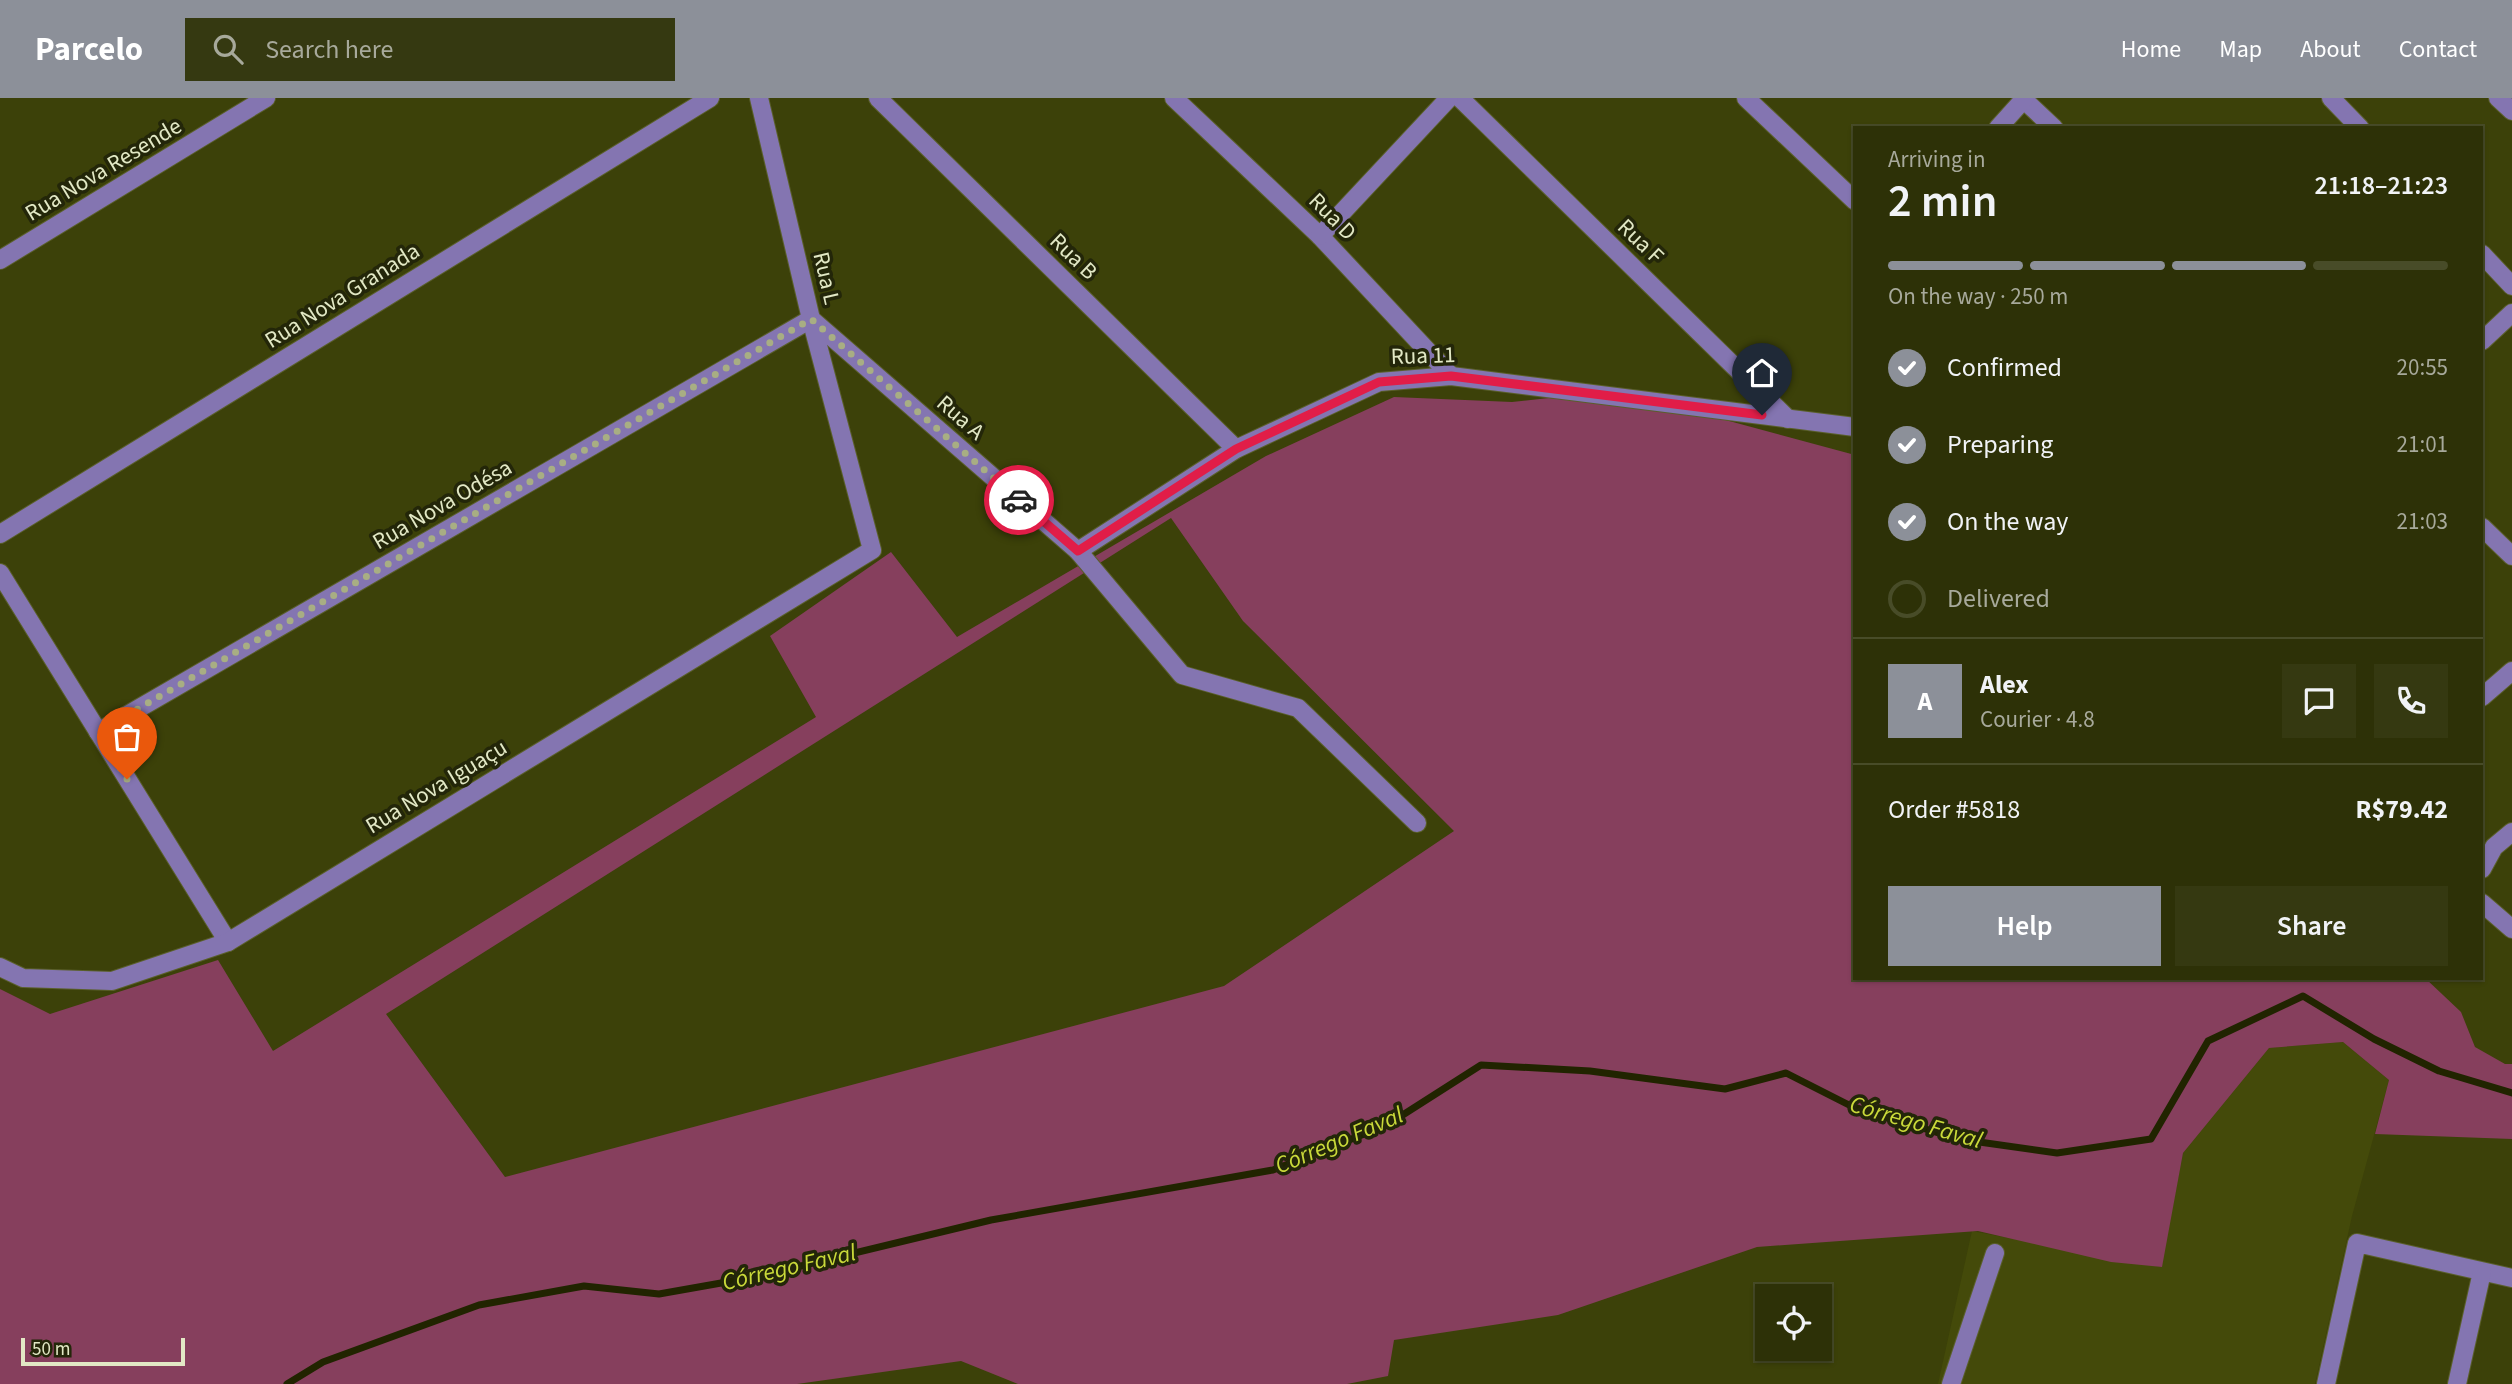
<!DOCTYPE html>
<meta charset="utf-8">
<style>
:root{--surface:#2d3107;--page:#353911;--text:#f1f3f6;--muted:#a7a99b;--line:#484c28;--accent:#8c9099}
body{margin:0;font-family:"Source Sans 3",sans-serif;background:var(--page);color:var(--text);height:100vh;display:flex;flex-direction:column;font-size:26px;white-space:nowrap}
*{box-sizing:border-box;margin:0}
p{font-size:23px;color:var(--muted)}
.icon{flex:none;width:38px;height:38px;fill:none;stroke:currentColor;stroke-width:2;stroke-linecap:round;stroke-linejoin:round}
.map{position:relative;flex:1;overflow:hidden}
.sheet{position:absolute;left:1853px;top:28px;width:630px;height:854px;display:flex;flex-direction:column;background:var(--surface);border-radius:0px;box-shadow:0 2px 5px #0004,0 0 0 2px var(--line)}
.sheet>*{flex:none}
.controls{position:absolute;left:1755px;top:1186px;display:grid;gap:14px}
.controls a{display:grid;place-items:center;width:77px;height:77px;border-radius:0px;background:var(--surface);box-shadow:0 2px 5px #0004,0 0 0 2px var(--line);font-size:35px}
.scale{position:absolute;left:21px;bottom:18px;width:164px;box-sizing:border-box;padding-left:7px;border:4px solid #e2e8c5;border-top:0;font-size:19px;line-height:24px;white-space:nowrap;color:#e2e8c5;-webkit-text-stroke:5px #232609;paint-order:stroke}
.pin{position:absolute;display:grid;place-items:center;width:60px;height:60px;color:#fff;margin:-72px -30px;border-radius:50% 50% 50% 0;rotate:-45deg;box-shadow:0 0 7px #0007}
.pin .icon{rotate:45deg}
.courier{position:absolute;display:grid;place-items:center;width:70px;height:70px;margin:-35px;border:5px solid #e11d48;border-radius:50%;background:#fff;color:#222;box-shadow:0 2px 9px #0007}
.overview em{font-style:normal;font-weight:600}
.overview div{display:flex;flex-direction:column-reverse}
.overview{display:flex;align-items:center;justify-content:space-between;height:119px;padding:0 35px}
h1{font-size:46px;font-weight:600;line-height:52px}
.bar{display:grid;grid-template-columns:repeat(4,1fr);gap:10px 7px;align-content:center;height:84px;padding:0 35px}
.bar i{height:9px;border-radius:5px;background:var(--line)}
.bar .selected{background:var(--accent)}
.bar p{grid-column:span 4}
.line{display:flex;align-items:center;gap:18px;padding:0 35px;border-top:2px solid var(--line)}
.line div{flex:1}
.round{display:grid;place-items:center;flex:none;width:74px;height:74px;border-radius:0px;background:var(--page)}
ol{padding:0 35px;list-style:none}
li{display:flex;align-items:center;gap:21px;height:77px}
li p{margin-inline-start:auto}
li .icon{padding:7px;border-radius:50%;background:var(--accent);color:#fff;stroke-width:4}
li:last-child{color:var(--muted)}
li i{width:38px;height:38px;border:4px solid var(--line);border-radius:50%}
.button{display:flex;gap:14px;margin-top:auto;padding:14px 35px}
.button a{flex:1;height:80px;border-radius:0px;background:var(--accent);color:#fff;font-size:28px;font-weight:600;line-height:80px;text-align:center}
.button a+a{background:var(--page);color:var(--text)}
header{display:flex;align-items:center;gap:42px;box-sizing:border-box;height:98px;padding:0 35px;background:var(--accent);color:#fff}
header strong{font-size:33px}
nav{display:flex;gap:38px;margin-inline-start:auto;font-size:24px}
.search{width:490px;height:63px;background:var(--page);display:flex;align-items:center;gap:18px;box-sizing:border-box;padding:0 24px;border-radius:0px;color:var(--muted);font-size:26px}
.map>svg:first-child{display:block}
.built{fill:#444a0a}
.green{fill:#863f5d;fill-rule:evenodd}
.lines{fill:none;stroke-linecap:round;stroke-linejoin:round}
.stream{stroke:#212400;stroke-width:7}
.minor-casing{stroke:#5a5f2b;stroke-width:20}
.minor{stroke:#8475b1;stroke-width:18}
.done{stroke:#a8ae83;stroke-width:7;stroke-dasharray:0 12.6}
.route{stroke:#e11d48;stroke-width:9}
.labels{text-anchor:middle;stroke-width:7;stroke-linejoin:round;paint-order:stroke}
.street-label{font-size:23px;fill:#e2e8c5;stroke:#232609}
.water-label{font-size:24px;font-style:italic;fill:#c9d93a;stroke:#232609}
</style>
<header>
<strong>Parcelo</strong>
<div class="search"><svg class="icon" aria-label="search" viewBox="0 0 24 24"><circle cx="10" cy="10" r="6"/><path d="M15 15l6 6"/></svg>Search here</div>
<nav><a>Home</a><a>Map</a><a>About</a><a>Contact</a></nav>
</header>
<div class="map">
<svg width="2512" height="1286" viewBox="0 0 2512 1286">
<rect width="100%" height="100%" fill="#3c4109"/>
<path class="built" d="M2343,944L2389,982L2352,1118L2315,1286H1938L1972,1133L2161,1169L2183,1055L2269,950Z"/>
<path class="green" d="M1394,299L1512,304L1549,300L1707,317L1855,357V880H2425L2461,914L2475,949L2505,966H2512V1041L2375,1036L2389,982L2343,944L2269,950L2183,1055L2162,1169L2111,1164L1978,1133L1757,1149L1558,1217L1394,1242L1388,1278L1347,1286H1018L961,1263L797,1286H0V891L50,916L218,862L273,953L816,619L770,538L891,454L957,539L1266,358ZM1171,420L1243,523L1454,733L1224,888L505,1079L386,916Z"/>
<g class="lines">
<path class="stream" d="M287,1286L323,1264L479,1207L584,1188L659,1196L755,1179L991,1122L1273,1072L1387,1027L1481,967L1590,973L1725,991L1786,975L1851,1008L1958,1041L2057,1055L2151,1041L2208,943L2303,898L2374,941L2439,973L2512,995"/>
<defs>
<g id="minor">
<path d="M878,0L1236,351"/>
<path d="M1174,0L1320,138L1451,278"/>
<path d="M1460,0L1788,321"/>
<path d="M1746,0L1855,103"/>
<path d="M2022,0L2054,30"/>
<path d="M2331,0L2360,30"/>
<path d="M2498,0L2512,13"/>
<path d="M1998,30L2025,0"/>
<path d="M1320,138L1449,0"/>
<path d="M2482,156L2512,188"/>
<path d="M0,162L266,0"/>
<path d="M811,221L1078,453L1182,577L1298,610L1417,725"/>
<path d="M2482,243L2512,215"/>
<path d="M2482,429L2512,458"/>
<path d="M0,436L710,0"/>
<path d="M1078,453L1236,351L1379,284L1451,278L1855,329"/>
<path d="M0,475L228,844"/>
<path d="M2482,599L2512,573"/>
<path d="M98,634L811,221"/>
<path d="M2482,771L2494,749L2512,734"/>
<path d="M2482,805L2512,831"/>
<path d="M0,869L23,880L112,883L228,844L872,452L811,221L759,0"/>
<path d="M1951,1286L1995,1155"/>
<path d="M2326,1286L2357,1145L2512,1180"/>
<path d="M2457,1286L2482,1174"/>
</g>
</defs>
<use href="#minor" class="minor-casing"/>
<use href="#minor" class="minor"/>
</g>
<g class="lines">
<path class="done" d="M127,681L98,634L811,221L1019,402"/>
<path class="route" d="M1019,402L1078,453L1236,351L1379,284L1451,278L1762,317"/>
</g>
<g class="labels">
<g class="street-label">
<text transform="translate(103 71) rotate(-31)" y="8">Rua Nova Resende</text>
<text transform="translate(1333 118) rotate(45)" y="8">Rua D</text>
<text transform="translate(1641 143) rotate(44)" y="8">Rua F</text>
<text transform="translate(1074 158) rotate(44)" y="8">Rua B</text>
<text transform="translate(827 180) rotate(77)" y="8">Rua L</text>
<text transform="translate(342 197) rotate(-32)" y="8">Rua Nova Granada</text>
<text transform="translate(1423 257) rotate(-2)" y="8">Rua 11</text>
<text transform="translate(961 319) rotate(41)" y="8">Rua A</text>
<text transform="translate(442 406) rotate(-30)" y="8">Rua Nova Odésa</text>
<text transform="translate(436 688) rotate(-31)" y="8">Rua Nova Iguaçu</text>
</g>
<g class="water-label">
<text transform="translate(1916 1024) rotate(16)" y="8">Córrego Faval</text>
<text transform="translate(1339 1042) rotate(-23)" y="8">Córrego Faval</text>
<text transform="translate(789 1169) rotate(-13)" y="8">Córrego Faval</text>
</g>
</g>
</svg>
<div class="controls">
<a><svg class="icon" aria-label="locate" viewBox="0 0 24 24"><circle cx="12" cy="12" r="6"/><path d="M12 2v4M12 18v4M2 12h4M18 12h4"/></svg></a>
</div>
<div class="scale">50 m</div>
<div class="pin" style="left:127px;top:681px;background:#ea580c"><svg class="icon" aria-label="bag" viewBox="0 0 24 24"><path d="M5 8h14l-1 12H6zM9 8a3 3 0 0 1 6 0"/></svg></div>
<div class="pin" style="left:1762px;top:317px;background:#1f2937"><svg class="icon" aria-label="home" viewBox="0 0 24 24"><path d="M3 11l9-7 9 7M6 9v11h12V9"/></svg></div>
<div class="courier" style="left:1019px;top:402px"><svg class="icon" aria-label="car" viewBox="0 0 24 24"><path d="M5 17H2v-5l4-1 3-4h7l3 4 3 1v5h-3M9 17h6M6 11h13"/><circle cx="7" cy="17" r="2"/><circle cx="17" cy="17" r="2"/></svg></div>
<section class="sheet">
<div class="overview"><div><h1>2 min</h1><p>Arriving in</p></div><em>21:18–21:23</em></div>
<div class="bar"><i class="selected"></i><i class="selected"></i><i class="selected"></i><i></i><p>On the way · 250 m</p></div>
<ol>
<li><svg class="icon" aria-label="check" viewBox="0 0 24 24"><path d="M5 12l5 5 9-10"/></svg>Confirmed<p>20:55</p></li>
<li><svg class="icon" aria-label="check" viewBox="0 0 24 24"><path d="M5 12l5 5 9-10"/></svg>Preparing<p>21:01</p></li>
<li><svg class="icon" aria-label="check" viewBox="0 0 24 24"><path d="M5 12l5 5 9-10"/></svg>On the way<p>21:03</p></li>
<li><i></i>Delivered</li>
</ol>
<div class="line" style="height:126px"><b class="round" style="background:var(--accent);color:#fff">A</b><div><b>Alex</b><p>Courier · 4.8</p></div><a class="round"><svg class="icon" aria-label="chat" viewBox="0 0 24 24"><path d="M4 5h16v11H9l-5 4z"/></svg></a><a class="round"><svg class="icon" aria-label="phone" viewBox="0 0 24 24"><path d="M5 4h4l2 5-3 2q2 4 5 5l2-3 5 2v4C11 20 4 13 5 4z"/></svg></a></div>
<div class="line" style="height:91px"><div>Order #5818</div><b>R$79.42</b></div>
<div class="button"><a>Help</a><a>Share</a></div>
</section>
</div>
